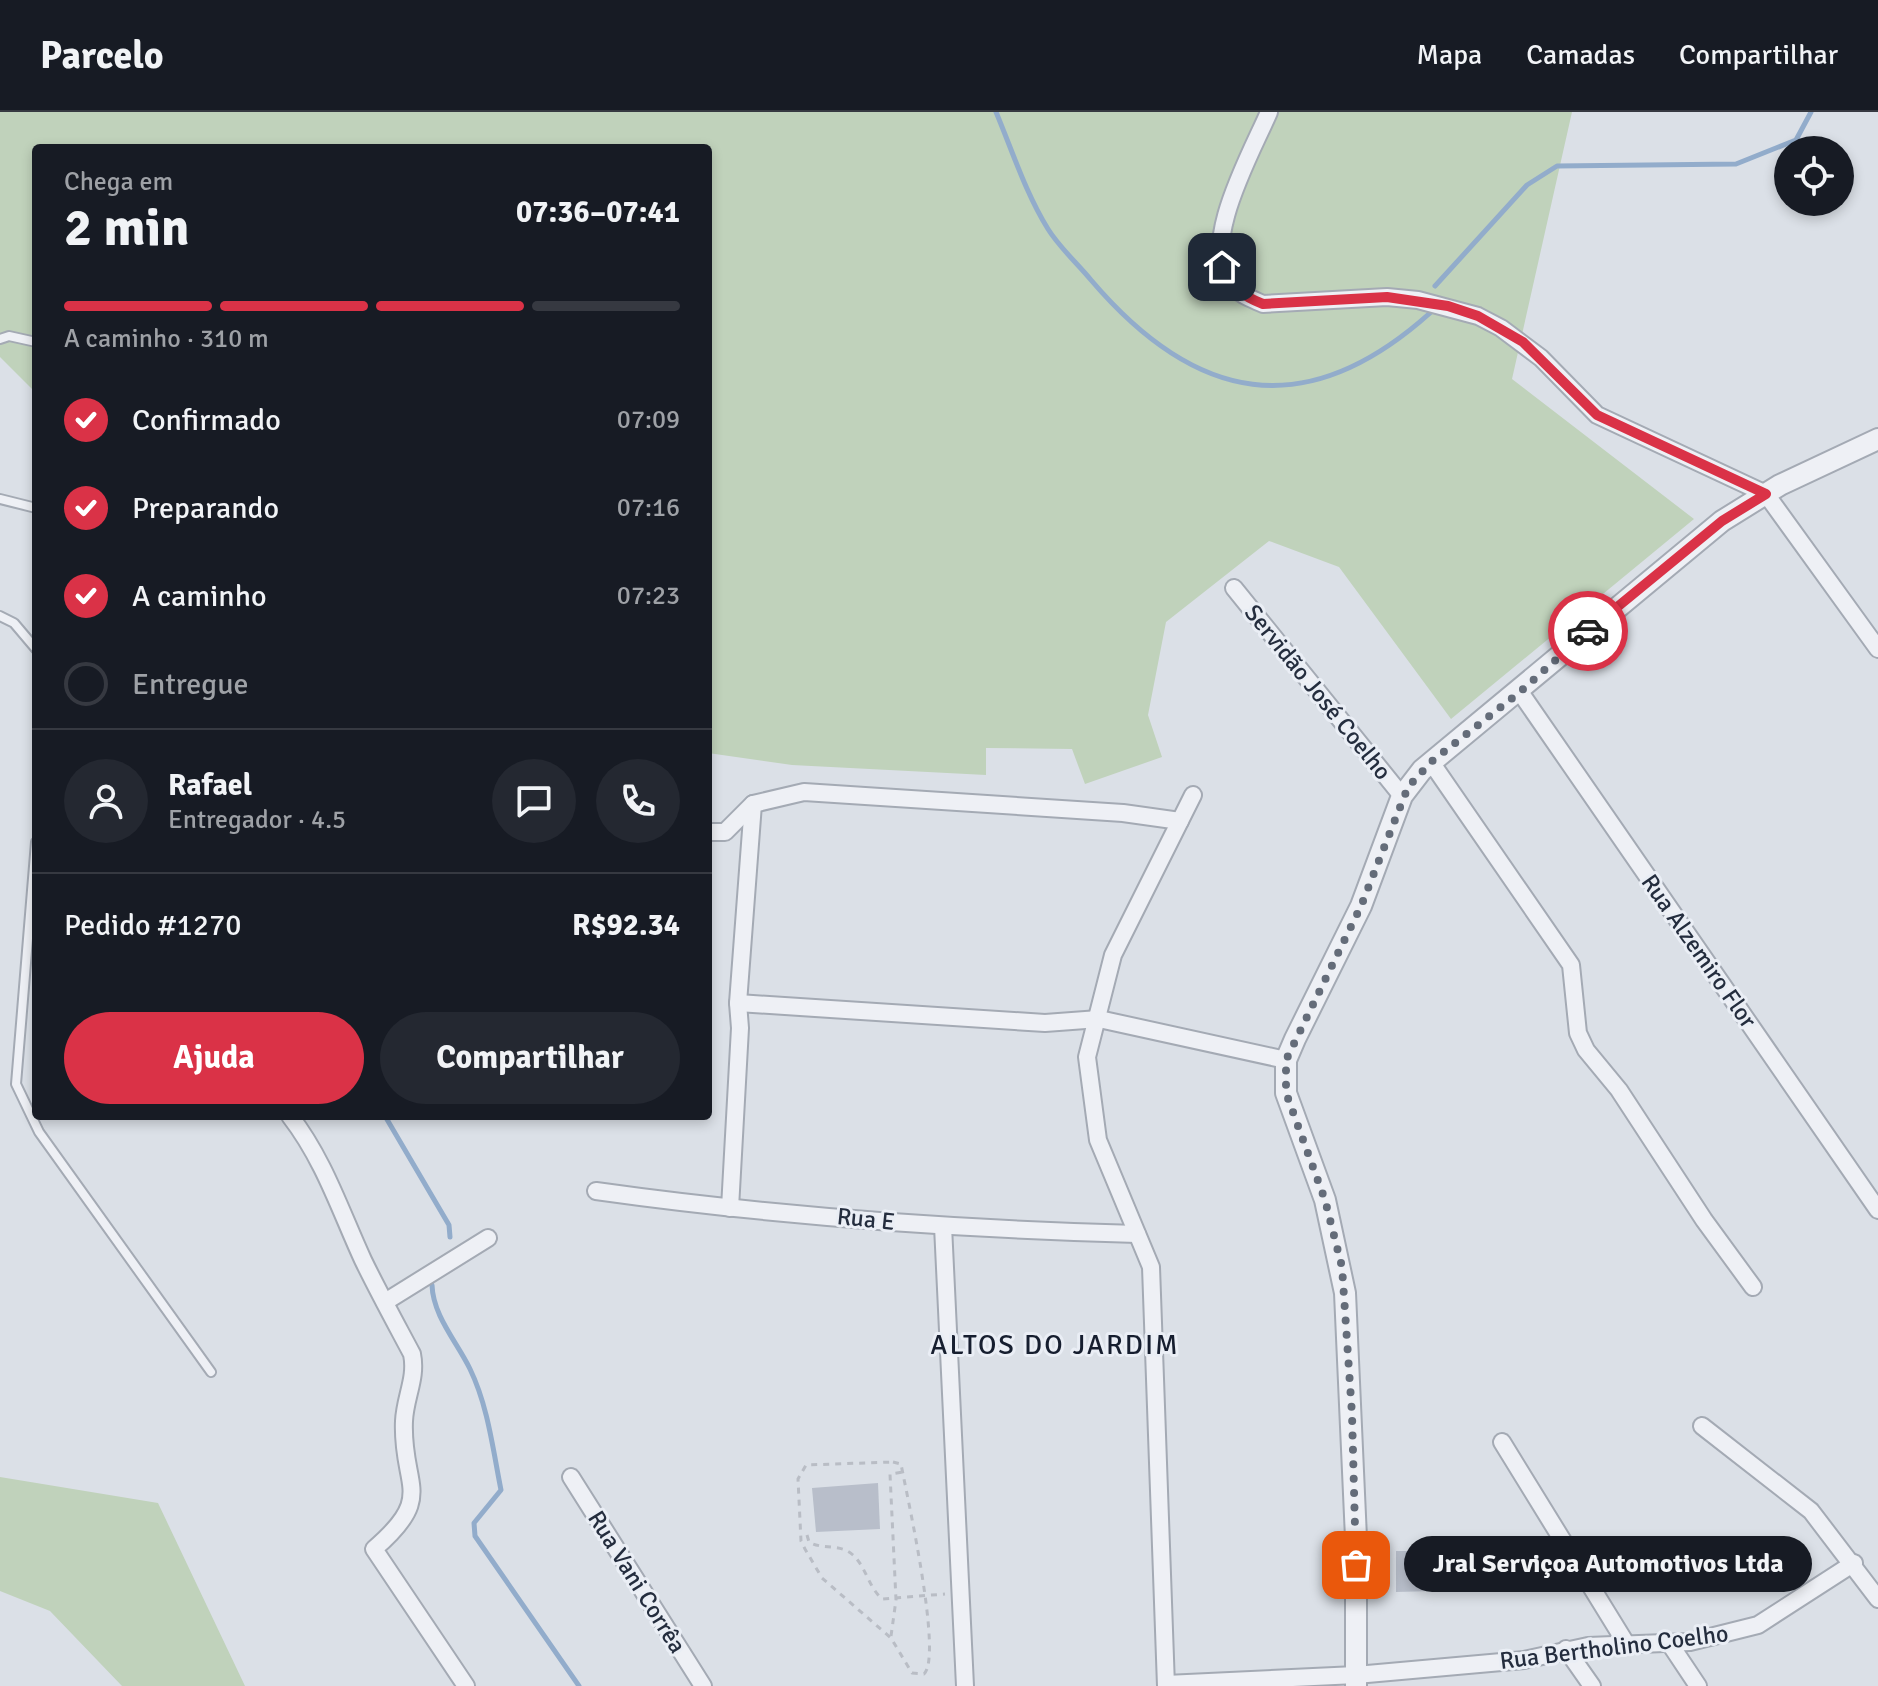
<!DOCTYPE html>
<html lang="pt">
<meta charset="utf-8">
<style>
:root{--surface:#171b24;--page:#242831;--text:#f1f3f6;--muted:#9ea1a6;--line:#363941;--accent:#da3247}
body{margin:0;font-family:Signika,sans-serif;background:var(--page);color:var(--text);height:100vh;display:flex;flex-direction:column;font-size:30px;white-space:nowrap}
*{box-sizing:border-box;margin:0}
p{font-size:26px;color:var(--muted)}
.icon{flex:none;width:44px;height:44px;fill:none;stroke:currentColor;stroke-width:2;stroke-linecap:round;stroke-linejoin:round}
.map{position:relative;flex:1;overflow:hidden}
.side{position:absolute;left:32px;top:32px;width:680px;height:976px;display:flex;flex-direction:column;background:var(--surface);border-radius:8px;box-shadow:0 4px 12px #0003}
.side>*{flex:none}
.controls{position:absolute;left:1774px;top:24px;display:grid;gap:16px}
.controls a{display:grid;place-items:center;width:80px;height:80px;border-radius:50%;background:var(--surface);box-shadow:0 4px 12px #0003;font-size:40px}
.pin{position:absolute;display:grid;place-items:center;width:68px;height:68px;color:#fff;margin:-34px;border-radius:16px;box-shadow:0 4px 12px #0006}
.courier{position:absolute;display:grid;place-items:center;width:80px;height:80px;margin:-40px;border:6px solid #da3247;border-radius:50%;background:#fff;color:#222;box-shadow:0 2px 10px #0007}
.bubble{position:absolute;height:56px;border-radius:28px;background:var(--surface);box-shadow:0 4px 12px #0003;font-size:26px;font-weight:700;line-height:56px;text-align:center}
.summary em{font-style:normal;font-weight:700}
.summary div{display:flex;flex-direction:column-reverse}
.summary{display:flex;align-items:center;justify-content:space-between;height:136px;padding:0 32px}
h1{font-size:52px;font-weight:700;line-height:60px}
.bar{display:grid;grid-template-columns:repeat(4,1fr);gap:12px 8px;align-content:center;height:96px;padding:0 32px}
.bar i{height:10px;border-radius:6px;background:var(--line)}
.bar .active{background:var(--accent)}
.bar p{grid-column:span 4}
.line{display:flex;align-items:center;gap:20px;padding:0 32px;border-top:2px solid var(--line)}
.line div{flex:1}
.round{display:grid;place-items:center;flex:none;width:84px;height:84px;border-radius:42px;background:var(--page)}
ol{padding:0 32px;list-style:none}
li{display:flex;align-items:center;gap:24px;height:88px}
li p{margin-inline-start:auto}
li .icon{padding:8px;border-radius:50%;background:var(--accent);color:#fff;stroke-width:4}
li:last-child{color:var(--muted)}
li i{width:44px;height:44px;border:4px solid var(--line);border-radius:50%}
.cta{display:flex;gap:16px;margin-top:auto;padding:16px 32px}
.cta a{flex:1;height:92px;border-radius:48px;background:var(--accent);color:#fff;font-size:32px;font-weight:700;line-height:92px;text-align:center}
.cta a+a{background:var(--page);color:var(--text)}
header{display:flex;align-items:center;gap:48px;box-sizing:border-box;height:112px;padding:0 40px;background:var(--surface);border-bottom:2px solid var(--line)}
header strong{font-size:38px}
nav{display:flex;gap:44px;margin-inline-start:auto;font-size:28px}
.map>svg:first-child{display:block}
.green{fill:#c0d2bb}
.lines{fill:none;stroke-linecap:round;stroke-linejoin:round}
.stream{stroke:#92accb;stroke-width:5}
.building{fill:#b8beca}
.service-casing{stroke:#a4aab4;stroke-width:12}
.minor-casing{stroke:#a4aab4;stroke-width:20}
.tertiary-casing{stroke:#a4aab4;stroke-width:24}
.path{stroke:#b9bdc5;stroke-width:3;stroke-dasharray:6 6;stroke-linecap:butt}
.service{stroke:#eef0f5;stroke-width:8}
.minor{stroke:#eef0f5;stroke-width:16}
.tertiary{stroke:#eef0f5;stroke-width:20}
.done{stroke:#646c79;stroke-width:8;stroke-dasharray:0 14.4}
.route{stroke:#da3247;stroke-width:10}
.labels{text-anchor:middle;stroke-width:6;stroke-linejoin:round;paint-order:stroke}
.street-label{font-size:24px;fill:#242d3e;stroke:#eaeef5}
.quarter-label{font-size:28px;letter-spacing:2px;fill:#161e2f;stroke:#eaeef5}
</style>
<header>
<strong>Parcelo</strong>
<nav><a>Mapa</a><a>Camadas</a><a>Compartilhar</a></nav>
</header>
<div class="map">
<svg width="1878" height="1574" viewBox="0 0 1878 1574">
<rect width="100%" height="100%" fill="#dbe0e7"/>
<g class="green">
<path d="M0,0H1572L1512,267L1694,407L1451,607L1339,455L1269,429L1166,510L1148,603L1162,645L1085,672L1072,637L986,636V663L792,653L708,641V36H36V281L0,245Z"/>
<path d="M0,1365L158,1391L245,1574H122L50,1499L0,1479Z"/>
</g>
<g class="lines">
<g class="stream">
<path d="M996,0C1012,38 1026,82 1048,117C1059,135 1077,151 1091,168C1195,290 1305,313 1430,201"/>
<path d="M1435,174L1527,73L1557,54L1736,52L1796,28L1811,0"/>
<path d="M385,1004L449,1113L450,1125"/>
<path d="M432,1173C433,1204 457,1230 470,1257C488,1294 493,1338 501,1378L474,1411L475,1424L579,1574"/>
</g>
</g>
<g class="building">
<path d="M878,1371L880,1417L816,1420L812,1376Z"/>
<path d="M1396,1439H1433L1434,1479L1396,1480Z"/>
</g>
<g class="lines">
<defs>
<g id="service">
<path d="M0,227L9,224L36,230"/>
<path d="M0,387L36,396"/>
<path d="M0,504L14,511L36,537"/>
<path d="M36,730L16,972L39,1020L211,1260"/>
</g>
<g id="minor">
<path d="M1269,0C1252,40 1198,134 1231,173C1240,183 1252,187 1263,192L1387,185L1418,188L1478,204L1501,216L1541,246L1597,303L1766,382L1878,537"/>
<path d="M1234,476L1402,684"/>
<path d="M1520,580L1878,1098"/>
<path d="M1431,650L1571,853L1578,921L1586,938L1619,978L1704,1108L1753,1175"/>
<path d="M708,720H725L753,692L804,680L1123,701L1180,709"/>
<path d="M738,891L1045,911L1099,907L1286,948"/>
<path d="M290,1004C324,1048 340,1098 363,1148C378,1179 395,1210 412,1242C417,1266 405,1285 404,1309C401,1375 437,1383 374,1437L466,1574"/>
<path d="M596,1079C774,1104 956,1117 1137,1122"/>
<path d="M730,1096L740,916L738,891L753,692"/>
<path d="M943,1114L965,1574"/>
<path d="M385,1190L488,1126"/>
<path d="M1702,1314L1811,1399L1878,1487"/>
<path d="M1502,1330L1627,1533"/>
<path d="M571,1365L703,1574"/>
<path d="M1670,1532L1698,1574"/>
<path d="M1566,1537L1592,1574"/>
<path d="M1166,1572L1356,1563L1524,1548L1588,1534L1690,1530L1758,1513L1854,1451"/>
<path d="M1166,1574L1151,1155L1098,1028L1087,945L1113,843L1193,683"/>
</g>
<path id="tertiary" d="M1356,1574V1426L1345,1181L1325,1088L1286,981V948L1295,927L1361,794L1402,684L1422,658L1722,409L1780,373L1878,327"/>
</defs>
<use href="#service" class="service-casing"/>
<use href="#minor" class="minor-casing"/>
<use href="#tertiary" class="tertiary-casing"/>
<g class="path">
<path d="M893,1350L901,1352C907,1384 943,1544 924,1562L912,1561L891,1526L822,1466L805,1437L801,1429L798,1367L806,1353Z"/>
<path d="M807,1423L809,1430C822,1438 840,1431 853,1443C866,1455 868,1474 882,1487L945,1482"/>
<path d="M891,1524L896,1488L890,1362L903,1360"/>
</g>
<use href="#service" class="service"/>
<use href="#minor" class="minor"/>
<use href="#tertiary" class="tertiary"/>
</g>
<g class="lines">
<path class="done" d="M1356,1453L1352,1302L1342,1155L1325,1088L1286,981V948L1361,794L1408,675L1431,650L1520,580L1588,519"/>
<path class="route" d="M1222,155C1232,175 1242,184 1263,192L1387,185L1448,194L1478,204L1523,230L1597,303L1766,382L1722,409L1588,519"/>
</g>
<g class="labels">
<g class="street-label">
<text transform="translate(1318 580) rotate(51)" y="8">Servidão José Coelho</text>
<text transform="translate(1699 839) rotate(55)" y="8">Rua Alzemiro Flor</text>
<text transform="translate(866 1107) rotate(6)" y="8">Rua E</text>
<text transform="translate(637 1470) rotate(58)" y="8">Rua Vani Corrêa</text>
<text transform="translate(1614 1535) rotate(-7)" y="8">Rua Bertholino Coelho</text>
</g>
<g class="quarter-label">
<text x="1055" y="1242">ALTOS DO JARDIM</text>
</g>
</g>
</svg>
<div class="controls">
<a><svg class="icon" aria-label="locate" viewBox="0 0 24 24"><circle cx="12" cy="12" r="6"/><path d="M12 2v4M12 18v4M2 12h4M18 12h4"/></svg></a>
</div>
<div class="pin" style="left:1356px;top:1453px;background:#ea580c"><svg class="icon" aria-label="bag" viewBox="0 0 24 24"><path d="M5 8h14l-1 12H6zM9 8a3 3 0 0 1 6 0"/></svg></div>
<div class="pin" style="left:1222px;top:155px;background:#1f2937"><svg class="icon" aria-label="home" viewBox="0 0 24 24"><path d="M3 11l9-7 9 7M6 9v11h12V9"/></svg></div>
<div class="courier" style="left:1588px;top:519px"><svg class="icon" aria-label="car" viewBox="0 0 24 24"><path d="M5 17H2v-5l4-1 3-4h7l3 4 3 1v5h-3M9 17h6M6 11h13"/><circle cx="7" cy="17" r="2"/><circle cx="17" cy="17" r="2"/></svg></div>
<div class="bubble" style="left:1404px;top:1424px;width:408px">Jral Serviçoa Automotivos Ltda</div>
<section class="side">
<div class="summary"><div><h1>2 min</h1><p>Chega em</p></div><em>07:36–07:41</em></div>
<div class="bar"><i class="active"></i><i class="active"></i><i class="active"></i><i></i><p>A caminho · 310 m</p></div>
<ol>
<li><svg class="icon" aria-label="check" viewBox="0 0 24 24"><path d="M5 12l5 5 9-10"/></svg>Confirmado<p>07:09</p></li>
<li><svg class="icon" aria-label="check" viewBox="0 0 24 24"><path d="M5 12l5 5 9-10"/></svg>Preparando<p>07:16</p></li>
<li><svg class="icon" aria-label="check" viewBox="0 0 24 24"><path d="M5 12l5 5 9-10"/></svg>A caminho<p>07:23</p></li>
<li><i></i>Entregue</li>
</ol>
<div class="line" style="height:144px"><a class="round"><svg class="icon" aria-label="person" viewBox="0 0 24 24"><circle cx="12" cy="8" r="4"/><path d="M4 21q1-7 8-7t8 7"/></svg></a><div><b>Rafael</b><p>Entregador · 4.5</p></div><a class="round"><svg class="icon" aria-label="chat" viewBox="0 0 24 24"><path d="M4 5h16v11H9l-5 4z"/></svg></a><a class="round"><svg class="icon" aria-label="phone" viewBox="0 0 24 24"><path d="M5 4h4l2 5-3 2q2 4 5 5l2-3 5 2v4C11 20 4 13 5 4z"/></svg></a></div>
<div class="line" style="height:104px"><div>Pedido #1270</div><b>R$92.34</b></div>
<div class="cta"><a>Ajuda</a><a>Compartilhar</a></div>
</section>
</div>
